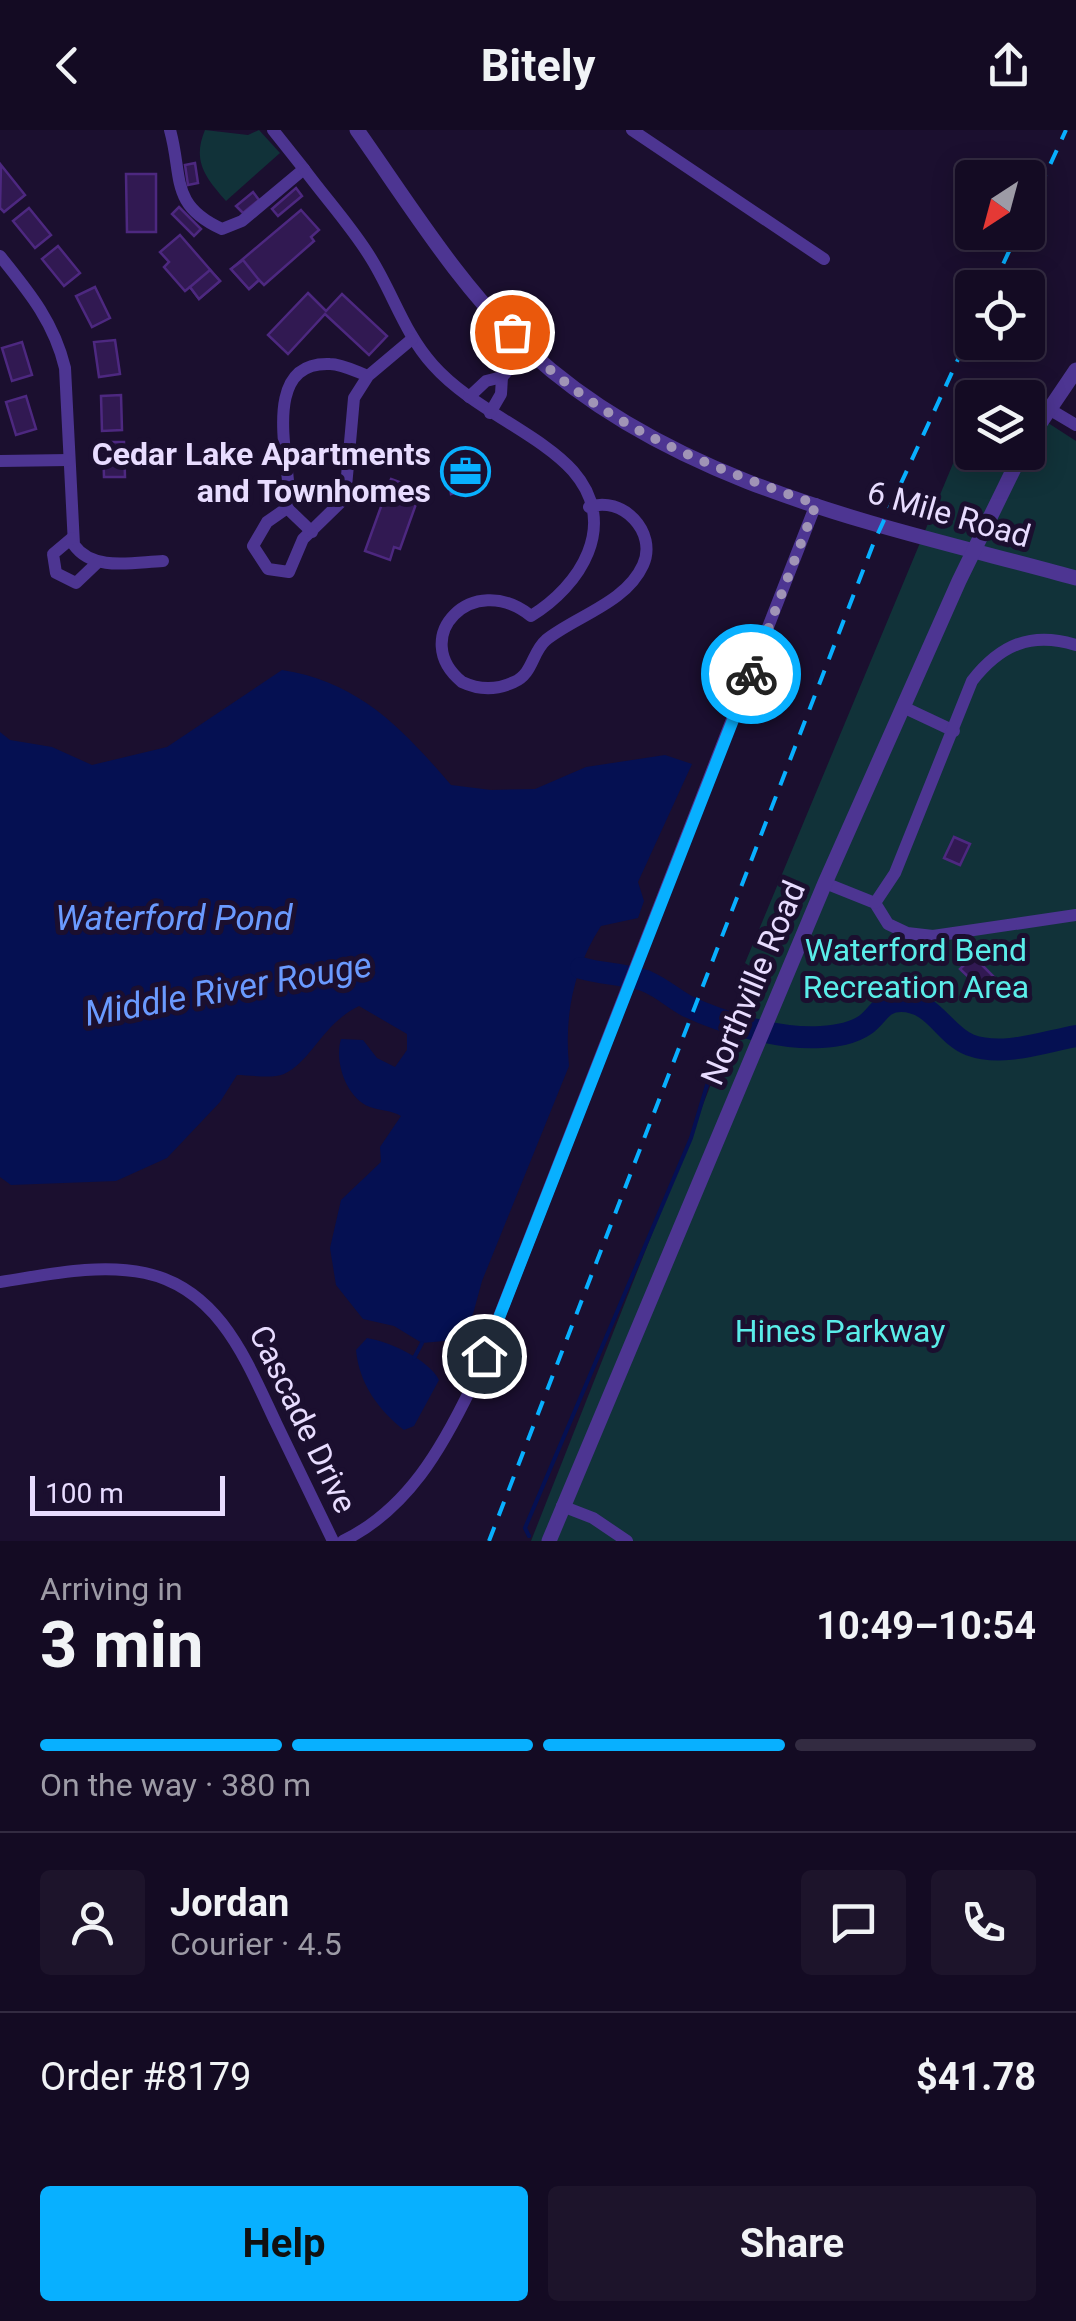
<!DOCTYPE html>
<meta charset="utf-8">
<style>
:root{--surface:#140b23;--page:#1d142b;--text:#f1f3f6;--muted:#9d9ba6;--line:#332b41;--accent:#08b0ff}
body{margin:0;font-family:Roboto,sans-serif;background:var(--page);color:var(--text);height:100vh;display:flex;flex-direction:column;font-size:38px;white-space:nowrap}
*{box-sizing:border-box;margin:0}
p{font-size:32px;color:var(--muted)}
.icon{flex:none;width:55px;height:55px;fill:none;stroke:currentColor;stroke-width:2;stroke-linecap:round;stroke-linejoin:round}
.map{position:relative;height:1411px;overflow:hidden}
.drawer{display:flex;flex-direction:column;background:var(--surface);flex:1}
.drawer>*{flex:none}
.needle{width:65px;rotate:216deg}
.fabs{position:absolute;left:955px;top:30px;display:grid;gap:20px}
.fabs a{display:grid;place-items:center;width:90px;height:90px;border-radius:10px;background:var(--surface);box-shadow:0 5px 25px #0003,0 0 0 2px var(--line);font-size:50px}
.scale{position:absolute;left:30px;bottom:25px;width:195px;box-sizing:border-box;padding-left:10px;border:5px solid #e8dcff;border-top:0;font-size:28px;line-height:35px;white-space:nowrap;color:#e8dcff;-webkit-text-stroke:8px #1b0f2f;paint-order:stroke}
.pin{position:absolute;display:grid;place-items:center;width:85px;height:85px;color:#fff;margin:-42px;border:5px solid #fff;border-radius:50%;box-shadow:0 2px 10px #0007}
.courier{position:absolute;display:grid;place-items:center;width:100px;height:100px;margin:-50px;border:8px solid #08b0ff;border-radius:50%;background:#fff;color:#222;box-shadow:0 2px 12px #0007}
.headline em{font-style:normal;font-weight:700}
.headline div{display:flex;flex-direction:column-reverse}
.headline{display:flex;align-items:center;justify-content:space-between;height:170px;padding:0 40px}
h1{font-size:65px;font-weight:700;line-height:75px}
.bar{display:grid;grid-template-columns:repeat(4,1fr);gap:15px 10px;align-content:center;height:120px;padding:0 40px}
.bar i{height:12px;border-radius:8px;background:var(--line)}
.bar .active{background:var(--accent)}
.bar p{grid-column:span 4}
.line{display:flex;align-items:center;gap:25px;padding:0 40px;border-top:2px solid var(--line)}
.line div{flex:1}
.round{display:grid;place-items:center;flex:none;width:105px;height:105px;border-radius:10px;background:var(--page)}
.primary-button{display:flex;gap:20px;margin-top:auto;padding:20px 40px}
.primary-button a{flex:1;height:115px;border-radius:10px;background:var(--accent);color:#111;font-size:40px;font-weight:700;line-height:115px;text-align:center}
.primary-button a+a{background:var(--page);color:var(--text)}
header{display:flex;justify-content:space-between;align-items:center;height:130px;padding:0 40px;background:var(--surface);font-size:45px;font-weight:700}
.map>svg:first-child{display:block}
.green{fill:#113239}
.water{fill:#051052}
.lines{fill:none;stroke-linecap:round;stroke-linejoin:round}
.stream{stroke:#051052;stroke-width:4}
.river{stroke:#051052;stroke-width:22}
.building{fill:#311952;stroke:#4d2880;stroke-width:2.5}
.minor{stroke:#4d3592;stroke-width:12}
.tertiary{stroke:#4d3592;stroke-width:15}
.rail{stroke:#08b0ff;stroke-width:4;stroke-dasharray:15 12;stroke-linecap:butt}
.done{stroke:#a094b6;stroke-width:10;stroke-dasharray:0 18}
.route{stroke:#08b0ff;stroke-width:12}
.labels{text-anchor:middle;stroke-width:10;stroke-linejoin:round;paint-order:stroke}
.poi-label{font-size:32px;font-weight:bold;fill:#e8dcff;stroke:#1b0f2f;text-anchor:end}
.street-label{font-size:32px;fill:#e8dcff;stroke:#1b0f2f}
.park-label{font-size:32px;fill:#5aede9;stroke:#1b0f2f}
.water-label{font-size:35px;font-style:italic;fill:#6a9aff;stroke:#1b0f2f}
</style>
<header><svg class="icon" aria-label="back" viewBox="0 0 24 24"><path d="M15 5l-7 7 7 7"/></svg>Bitely<svg class="icon" aria-label="share" viewBox="0 0 24 24"><path d="M12 15V3M7 8l5-5 5 5M5 13v7h14v-7"/></svg></header>
<div class="map">
<svg width="1076" height="1411" viewBox="0 0 1076 1411">
<rect width="100%" height="100%" fill="#1b0f2f"/>
<g class="green">
<path d="M205,0L248,5L259,0L280,23L226,71C205,47 192,31 205,0Z"/>
<path d="M1028,280L1076,311V1411H531L756,840L745,833L972,288V322H1028Z"/>
</g>
<g class="water">
<path d="M282,540C359,552 402,598 451,655L491,660L535,659L586,637L665,625L692,634L638,752L644,771L638,788L601,796C574,838 564,884 569,936L482,1151L473,1184L455,1210L422,1213L394,1196L363,1189L336,1155L330,1118L341,1070L381,1032L380,1017L401,986C391,980 381,981 370,977C346,968 334,931 341,909L363,910L377,928L395,937L407,920V904L359,876C322,894 312,931 284,944C272,949 250,945 237,945L220,972L167,1028L116,1051L11,1055L0,1047V602L10,610L52,617L92,635L167,617Z"/>
<path d="M367,1208C390,1212 428,1229 439,1250L414,1296L404,1300C378,1280 359,1253 356,1220Z"/>
</g>
<g class="lines">
<g class="stream">
<path d="M414,1228L422,1213"/>
<path d="M529,1406L525,1398L691,1008L727,889"/>
</g>
<path class="river" d="M581,838C601,844 633,845 648,852C662,858 674,869 687,876C722,893 782,910 821,907C836,906 852,904 865,895C879,885 881,871 901,871C934,871 944,905 970,915C1003,927 1043,912 1076,906"/>
</g>
<g class="building">
<path d="M195,33L198,53L188,55L185,35Z"/>
<path d="M1,35L25,65L4,82L0,78Z"/>
<path d="M126,44H156V102H127Z"/>
<path d="M296,58L302,66L278,86L272,79Z"/>
<path d="M253,62L259,70L243,83L236,76Z"/>
<path d="M179,77L201,99L194,106L172,84Z"/>
<path d="M29,78L51,105L35,118L13,91Z"/>
<path d="M301,80L319,100L311,107L314,111L264,155L259,150L249,159L231,139Z"/>
<path d="M180,105L220,151L199,169L190,157L185,161L164,137L169,132L160,122Z"/>
<path d="M58,116L80,143L64,156L42,129Z"/>
<path d="M243,130L259,150L249,159L231,139Z"/>
<path d="M210,140L220,151L199,169L190,157Z"/>
<path d="M95,157L110,188L92,197L76,166Z"/>
<path d="M308,163L326,181L342,164L387,206L369,225L325,184L288,224L268,205Z"/>
<path d="M115,210L120,244L99,247L94,212Z"/>
<path d="M22,212L32,245L12,251L2,218Z"/>
<path d="M121,265L122,300L102,301L101,266Z"/>
<path d="M26,266L36,299L16,305L6,272Z"/>
<path d="M103,312H124L125,347H104Z"/>
<path d="M461,326L462,333L482,330L486,352L451,364L446,329Z"/>
<path d="M391,349L421,360L400,419L394,417L390,430L365,421Z"/>
<path d="M954,707L970,714L960,735L944,728Z"/>
<path d="M973,826L996,849L984,862L960,839Z"/>
</g>
<g class="lines">
<g class="minor">
<path d="M170,0C183,46 169,75 222,99L242,91L304,39L273,0"/>
<path d="M632,0L824,129"/>
<path d="M304,39C326,69 353,98 372,130C394,166 405,204 433,235C472,279 539,303 573,341C620,395 580,456 531,486C472,439 408,508 462,552C479,560 497,560 514,552C533,544 532,522 546,510C576,486 626,473 643,435C658,402 622,365 589,377"/>
<path d="M0,126C29,162 54,192 65,238L74,415C93,442 134,432 163,431"/>
<path d="M368,246C357,242 342,234 330,234C259,231 290,331 289,368L287,378L267,392L253,416L268,439L289,442L303,409L345,368L354,268L368,246L412,209"/>
<path d="M502,247L527,219"/>
<path d="M469,267L486,251L502,247L501,264L490,283"/>
<path d="M1049,279L1076,295"/>
<path d="M0,331L69,330"/>
<path d="M287,378L312,402"/>
<path d="M72,408L53,424L56,443L76,453L98,432"/>
<path d="M903,577L954,601"/>
<path d="M825,753L875,773L888,794L907,803L933,806L1076,785"/>
<path d="M875,773L895,743L972,551C1000,515 1031,501 1076,515"/>
<path d="M0,1152C47,1145 98,1133 145,1143C220,1159 247,1232 276,1293C295,1332 314,1372 333,1411"/>
<path d="M562,1376L593,1388L627,1411"/>
<path d="M343,1411C408,1379 442,1318 472,1256L816,374"/>
</g>
<g class="tertiary">
<path d="M357,0C410,75 461,159 529,221C678,358 887,396 1076,448"/>
<path d="M1028,311L1076,240"/>
<path d="M549,1411L825,753L959,451L1022,322"/>
</g>
<g class="rail">
<path d="M1028,83L1066,0"/>
<path d="M992,158L1018,102"/>
<path d="M489,1411L874,412L972,199"/>
</g>
</g>
<g class="lines">
<path class="done" d="M512,202C594,294 703,334 816,374L751,544"/>
<path class="route" d="M484,1226L751,544"/>
</g>
<defs>
<symbol id="office-ring" viewBox="-11 -11 22 22"><circle r="9.5" fill="#1b0f2f" stroke="#08b0ff" stroke-width="1.5"/><path d="M-6-3h4V-5.5h4V-3h4V5H-6ZM-1-4.5V-3h2v-1.5ZM-6 0V1H6V0Z" fill="#08b0ff"/></symbol>
</defs>
<g fill-rule="evenodd">
<use href="#office-ring" x="438" y="314" width="55" height="55"/>
</g>
<g class="labels">
<g class="poi-label">
<text x="431" y="335">Cedar Lake Apartments<tspan x="431" dy="37">and Townhomes</tspan></text>
</g>
<g class="street-label">
<text transform="translate(949 384) rotate(16)" y="11">6 Mile Road</text>
<text transform="translate(753 853) rotate(-67)" y="11">Northville Road</text>
<text transform="translate(303 1289) rotate(64)" y="11">Cascade Drive</text>
</g>
<g class="park-label">
<text x="916" y="831">Waterford Bend<tspan x="916" dy="37">Recreation Area</tspan></text>
<text x="840" y="1212">Hines Parkway</text>
</g>
<g class="water-label">
<text x="174" y="800">Waterford Pond</text>
<text transform="translate(228 859) rotate(-10)" y="12">Middle River Rouge</text>
</g>
</g>
</svg>
<div class="fabs">
<a><svg class="needle" viewBox="-14 -14 28 28"><path d="M0-13l5 13h-10z" fill="#e53935"/><path d="M0 13l5-13h-10z" fill="#9d9ba6"/></svg></a>
<a><svg class="icon" aria-label="locate" viewBox="0 0 24 24"><circle cx="12" cy="12" r="6"/><path d="M12 2v4M12 18v4M2 12h4M18 12h4"/></svg></a>
<a><svg class="icon" aria-label="layers" viewBox="0 0 24 24"><path d="M12 4l9 5-9 5-9-5zM3 14l9 5 9-5"/></svg></a>
</div>
<div class="scale">100 m</div>
<div class="pin" style="left:512px;top:202px;background:#ea580c"><svg class="icon" aria-label="bag" viewBox="0 0 24 24"><path d="M5 8h14l-1 12H6zM9 8a3 3 0 0 1 6 0"/></svg></div>
<div class="pin" style="left:484px;top:1226px;background:#1f2937"><svg class="icon" aria-label="home" viewBox="0 0 24 24"><path d="M3 11l9-7 9 7M6 9v11h12V9"/></svg></div>
<div class="courier" style="left:751px;top:544px"><svg class="icon" aria-label="bike" viewBox="0 0 24 24"><circle cx="6" cy="16" r="4"/><circle cx="18" cy="16" r="4"/><path d="M6 16l4-8h5l3 8M10 8l3 8H6M13 5h3"/></svg></div>
</div>
<section class="drawer">
<div class="headline"><div><h1>3 min</h1><p>Arriving in</p></div><em>10:49–10:54</em></div>
<div class="bar"><i class="active"></i><i class="active"></i><i class="active"></i><i></i><p>On the way · 380 m</p></div>
<div class="line" style="height:180px"><a class="round"><svg class="icon" aria-label="person" viewBox="0 0 24 24"><circle cx="12" cy="8" r="4"/><path d="M4 21q1-7 8-7t8 7"/></svg></a><div><b>Jordan</b><p>Courier · 4.5</p></div><a class="round"><svg class="icon" aria-label="chat" viewBox="0 0 24 24"><path d="M4 5h16v11H9l-5 4z"/></svg></a><a class="round"><svg class="icon" aria-label="phone" viewBox="0 0 24 24"><path d="M5 4h4l2 5-3 2q2 4 5 5l2-3 5 2v4C11 20 4 13 5 4z"/></svg></a></div>
<div class="line" style="height:130px"><div>Order #8179</div><b>$41.78</b></div>
<div class="primary-button"><a>Help</a><a>Share</a></div>
</section>
